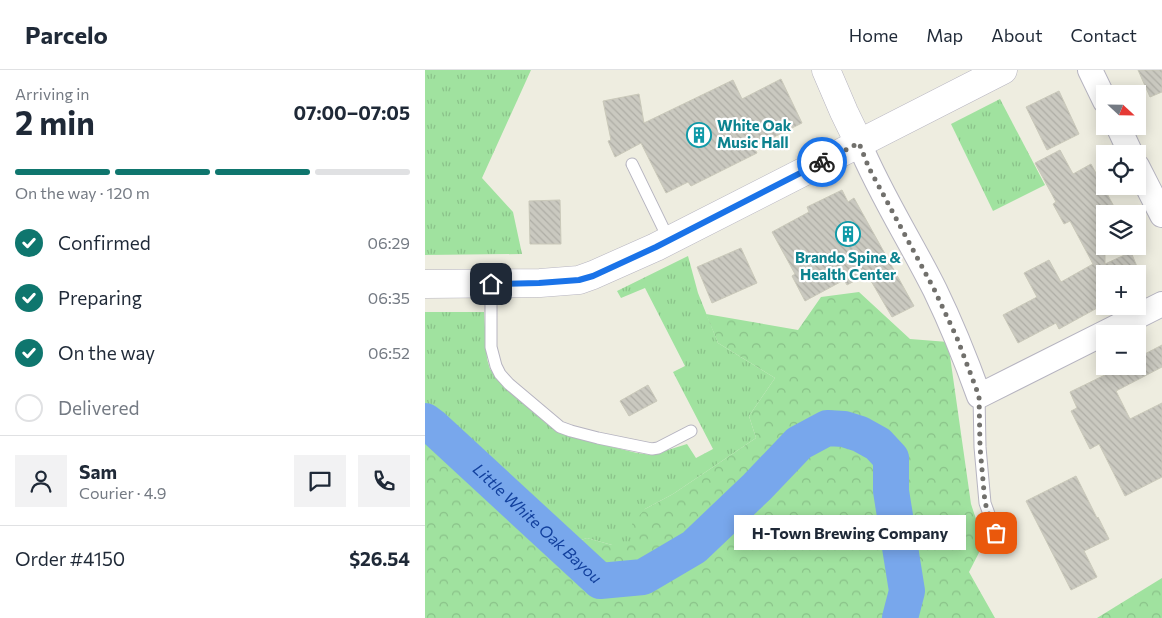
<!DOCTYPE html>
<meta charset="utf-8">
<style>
:root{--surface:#fff;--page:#f2f2f3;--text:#1f2937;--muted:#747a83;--line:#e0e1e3;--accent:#0f766e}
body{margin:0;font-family:Commissioner,sans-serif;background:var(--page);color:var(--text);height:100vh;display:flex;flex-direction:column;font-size:19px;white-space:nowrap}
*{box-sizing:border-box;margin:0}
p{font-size:16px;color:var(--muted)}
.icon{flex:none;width:28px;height:28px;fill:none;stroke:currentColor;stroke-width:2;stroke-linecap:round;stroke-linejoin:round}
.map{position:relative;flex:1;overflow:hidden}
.sheet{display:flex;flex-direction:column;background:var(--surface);width:425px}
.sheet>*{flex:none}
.needle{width:32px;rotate:112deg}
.controls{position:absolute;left:671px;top:15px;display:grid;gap:10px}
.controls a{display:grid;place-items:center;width:50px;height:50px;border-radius:0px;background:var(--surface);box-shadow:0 2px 12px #0003;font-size:25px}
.pin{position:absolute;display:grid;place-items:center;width:42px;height:42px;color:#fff;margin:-21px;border-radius:10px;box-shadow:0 2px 8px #0006}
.courier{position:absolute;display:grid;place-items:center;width:50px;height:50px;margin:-25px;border:4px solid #1a73e8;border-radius:50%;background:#fff;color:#222;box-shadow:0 1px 6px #0007}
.bubble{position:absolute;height:35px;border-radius:0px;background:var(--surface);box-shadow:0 2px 12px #0003;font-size:16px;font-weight:700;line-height:35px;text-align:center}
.overview em{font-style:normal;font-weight:700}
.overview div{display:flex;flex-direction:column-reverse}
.overview{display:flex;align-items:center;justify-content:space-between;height:85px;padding:0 15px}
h1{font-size:32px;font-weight:700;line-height:38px}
.bar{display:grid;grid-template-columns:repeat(4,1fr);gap:8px 5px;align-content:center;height:60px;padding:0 15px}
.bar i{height:6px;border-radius:4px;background:var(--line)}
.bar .active{background:var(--accent)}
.bar p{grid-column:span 4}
.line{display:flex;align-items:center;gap:12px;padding:0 15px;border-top:1px solid var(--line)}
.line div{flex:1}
.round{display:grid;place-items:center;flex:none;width:52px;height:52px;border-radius:0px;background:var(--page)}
ol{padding:0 15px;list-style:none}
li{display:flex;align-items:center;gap:15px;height:55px}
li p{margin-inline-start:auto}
li .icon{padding:5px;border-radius:50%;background:var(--accent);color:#fff;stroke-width:4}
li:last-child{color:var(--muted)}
li i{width:28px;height:28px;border:2px solid var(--line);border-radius:50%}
header{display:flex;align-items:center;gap:30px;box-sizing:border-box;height:70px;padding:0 25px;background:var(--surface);border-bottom:1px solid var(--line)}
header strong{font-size:24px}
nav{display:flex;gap:28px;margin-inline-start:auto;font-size:18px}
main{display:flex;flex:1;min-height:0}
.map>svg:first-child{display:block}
.grass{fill:url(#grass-tufts)}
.forest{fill:url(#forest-crowns)}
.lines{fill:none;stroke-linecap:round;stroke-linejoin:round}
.river{stroke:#78a7ec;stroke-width:36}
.building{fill:url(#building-back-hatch);stroke:#cac9ba}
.service-casing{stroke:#b6b4c0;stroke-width:13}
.minor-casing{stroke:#b6b4c0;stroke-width:26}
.tertiary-casing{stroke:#b6b4c0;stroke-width:29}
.secondary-casing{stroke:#b6b4c0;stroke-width:29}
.service{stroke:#fff;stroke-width:11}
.minor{stroke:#fff;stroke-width:24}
.tertiary{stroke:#fff;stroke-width:28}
.secondary{stroke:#fff;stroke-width:28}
.done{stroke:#71706c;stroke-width:5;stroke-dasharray:0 9}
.route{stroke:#1a73e8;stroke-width:6}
.labels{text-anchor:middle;stroke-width:4.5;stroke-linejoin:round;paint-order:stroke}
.culture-label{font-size:15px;font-weight:bold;fill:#0d838f;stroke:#fff;text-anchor:start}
.water-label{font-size:16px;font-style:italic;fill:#12409d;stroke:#fff}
</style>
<header>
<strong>Parcelo</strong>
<nav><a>Home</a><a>Map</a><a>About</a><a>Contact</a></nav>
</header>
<main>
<section class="sheet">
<div class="overview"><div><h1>2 min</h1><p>Arriving in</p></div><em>07:00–07:05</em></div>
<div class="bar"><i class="active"></i><i class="active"></i><i class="active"></i><i></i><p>On the way · 120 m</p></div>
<ol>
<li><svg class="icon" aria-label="check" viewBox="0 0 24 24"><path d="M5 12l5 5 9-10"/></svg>Confirmed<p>06:29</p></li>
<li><svg class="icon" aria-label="check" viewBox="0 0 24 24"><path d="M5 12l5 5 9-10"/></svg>Preparing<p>06:35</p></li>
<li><svg class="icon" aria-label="check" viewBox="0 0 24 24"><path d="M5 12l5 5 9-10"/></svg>On the way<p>06:52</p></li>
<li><i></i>Delivered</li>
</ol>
<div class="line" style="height:90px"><a class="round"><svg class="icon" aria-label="person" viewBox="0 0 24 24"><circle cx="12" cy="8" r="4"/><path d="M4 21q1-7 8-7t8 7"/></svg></a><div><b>Sam</b><p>Courier · 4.9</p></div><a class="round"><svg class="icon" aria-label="chat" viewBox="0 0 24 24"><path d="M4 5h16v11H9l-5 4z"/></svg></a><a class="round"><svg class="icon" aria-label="phone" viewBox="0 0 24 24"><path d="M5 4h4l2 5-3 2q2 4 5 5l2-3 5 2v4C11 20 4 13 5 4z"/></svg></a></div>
<div class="line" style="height:65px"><div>Order #4150</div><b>$26.54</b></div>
</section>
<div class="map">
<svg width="737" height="548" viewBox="0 0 737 548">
<defs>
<pattern id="grass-tufts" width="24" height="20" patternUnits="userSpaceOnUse" patternTransform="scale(1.25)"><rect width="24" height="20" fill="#a0e29f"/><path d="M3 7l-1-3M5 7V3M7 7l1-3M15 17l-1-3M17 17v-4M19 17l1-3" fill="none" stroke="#8ac289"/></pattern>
<pattern id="forest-crowns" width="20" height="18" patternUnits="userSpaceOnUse" patternTransform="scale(1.25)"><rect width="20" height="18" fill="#a0e29f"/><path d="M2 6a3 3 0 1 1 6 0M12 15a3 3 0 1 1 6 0" fill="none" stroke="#8ac289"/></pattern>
<pattern id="building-back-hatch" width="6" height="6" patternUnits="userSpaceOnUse" patternTransform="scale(1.25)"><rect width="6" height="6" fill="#cac9c0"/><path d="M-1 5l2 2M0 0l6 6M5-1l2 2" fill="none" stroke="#aeada5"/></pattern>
</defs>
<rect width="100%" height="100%" fill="#eeede0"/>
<g class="grass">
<path d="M0,0H106L57,108L88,142L97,184L0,185Z"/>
<path d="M575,29L620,115L568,141L526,54Z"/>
<path d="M263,186L273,223L293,273L350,308L324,346L331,368L248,424L220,439L209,475H187L162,468L135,477L114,460L96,451L92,447L84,434C73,430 68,425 61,415L65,405L46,387L48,375L24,367L16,360L17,355C9,352 7,356 0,354V242H59L62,289L65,299L71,306L163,371L212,383L227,385L262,374L271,388L288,379L248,302L260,296L220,218L196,228L192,221Z"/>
</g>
<g class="forest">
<path d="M434,222L485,269L523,272L546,434L559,473L544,502L570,548H0V354C6,356 9,352 17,355L16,360L24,367L48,375L50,382L47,388L49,390L62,395L65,405L61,415C68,425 73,430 84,434L92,447L96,451L114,460L134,477L162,468L187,475H208L207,454L220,439L248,424L331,368L324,346L350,308L293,273L281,244L373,260L396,227Z"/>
<path d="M737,508V548H672Z"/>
</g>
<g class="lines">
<path class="river" id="s1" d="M0,351L8,357L175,511L218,507L269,477L332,417L374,373L402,358L419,359L435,364L453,374L466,388V421L482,521L475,548"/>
</g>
<g class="building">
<path d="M713,0H737V22L725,27Z"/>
<path d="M356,9L377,53L329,77L332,83L266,116L263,112L241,123L216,73L190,87L183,71L186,70L178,31L214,24L219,53L308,10L317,29Z"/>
<path d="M634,21L654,64L622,80L601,37Z"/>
<path d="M635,80L648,104L666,94L693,144H680V194L706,182L715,204H680V226L670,230L674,237L634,259L631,253L593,273L578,245L612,227L599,203L624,190L636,212L668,194L645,151L639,154L628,134L631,132L610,93Z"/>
<path d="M417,120L423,132L429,128L489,236L467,247L442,204L422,215L419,210L380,231L367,206L370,204L347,162L384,142L382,137Z"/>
<path d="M135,130L136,174H105L104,131Z"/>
<path d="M316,178L332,213L287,233L272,197Z"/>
<path d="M737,275V297L691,321L705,349L737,333V407L700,426L674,374L665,379L646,341L652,338L645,322L684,303L681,296H712V288Z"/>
<path d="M223,315L232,331L204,346L195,331Z"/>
<path d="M651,406L672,448L673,447L684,469L659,481L672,507L646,520L601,431Z"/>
</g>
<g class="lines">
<defs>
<g id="service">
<path d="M207,94L244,170"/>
<path d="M66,214V277L71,296L75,304L84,314L135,357L146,361L173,368L227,379L233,378L266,361"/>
<path d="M554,326L555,377L560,433L571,463"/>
</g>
<g id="minor">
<path d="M665,0L680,31"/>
<path d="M693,56L706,84"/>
<path d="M434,73C455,124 485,170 510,220C527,255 541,290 554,326L737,234"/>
<path d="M712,96L737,145"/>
</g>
<path id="tertiary" d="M401,0L419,42L434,73"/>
<path id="secondary" d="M0,214L115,213L154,210L168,205L231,177L578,0"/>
</defs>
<use href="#service" class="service-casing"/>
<use href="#minor" class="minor-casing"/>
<use href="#tertiary" class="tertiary-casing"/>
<use href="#secondary" class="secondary-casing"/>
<use href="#service" class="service"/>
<use href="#minor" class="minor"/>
<use href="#tertiary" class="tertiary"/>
<use href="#secondary" class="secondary"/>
</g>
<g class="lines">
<path class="done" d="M397,92L434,73L444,98L509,219L532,268L554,326L555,377L560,433L571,463"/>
<path class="route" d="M66,214L114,213L154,210L168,206L231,177L397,92"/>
</g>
<defs>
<symbol id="building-ring" viewBox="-11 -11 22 22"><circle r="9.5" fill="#fff" stroke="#0f9aa8" stroke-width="1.5"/><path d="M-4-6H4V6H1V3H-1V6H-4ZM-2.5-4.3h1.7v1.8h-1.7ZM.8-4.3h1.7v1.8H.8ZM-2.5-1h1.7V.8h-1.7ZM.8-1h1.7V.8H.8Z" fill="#0f9aa8"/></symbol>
</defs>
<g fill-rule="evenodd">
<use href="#building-ring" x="260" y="51" width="28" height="28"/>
<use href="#building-ring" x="409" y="150" width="28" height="28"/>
</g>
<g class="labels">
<g class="culture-label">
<text x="292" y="61">White Oak<tspan x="292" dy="17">Music Hall</tspan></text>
<text x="423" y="193" text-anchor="middle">Brando Spine &amp;<tspan x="423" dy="17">Health Center</tspan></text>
</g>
<g class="water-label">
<text dy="6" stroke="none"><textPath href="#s1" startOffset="152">Little White Oak Bayou</textPath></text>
</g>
</g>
</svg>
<div class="controls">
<a><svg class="needle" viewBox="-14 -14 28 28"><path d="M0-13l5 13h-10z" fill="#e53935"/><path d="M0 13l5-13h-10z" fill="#747a83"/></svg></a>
<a><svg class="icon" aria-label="locate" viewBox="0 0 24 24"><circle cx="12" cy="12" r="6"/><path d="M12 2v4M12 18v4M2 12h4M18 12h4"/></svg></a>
<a><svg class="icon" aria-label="layers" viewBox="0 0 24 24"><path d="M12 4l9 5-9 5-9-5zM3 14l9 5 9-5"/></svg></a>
<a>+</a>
<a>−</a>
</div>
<div class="pin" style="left:571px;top:463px;background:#ea580c"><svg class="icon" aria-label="bag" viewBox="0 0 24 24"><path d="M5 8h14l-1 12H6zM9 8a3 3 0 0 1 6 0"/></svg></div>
<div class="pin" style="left:66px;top:214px;background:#1f2937"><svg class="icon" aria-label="home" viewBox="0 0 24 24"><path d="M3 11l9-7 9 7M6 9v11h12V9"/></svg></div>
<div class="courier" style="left:397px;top:92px"><svg class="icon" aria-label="bike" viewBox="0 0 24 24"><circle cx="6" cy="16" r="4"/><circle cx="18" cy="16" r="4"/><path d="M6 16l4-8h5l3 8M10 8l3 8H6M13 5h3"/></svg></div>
<div class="bubble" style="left:309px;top:445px;width:232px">H-Town Brewing Company</div>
</div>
</main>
